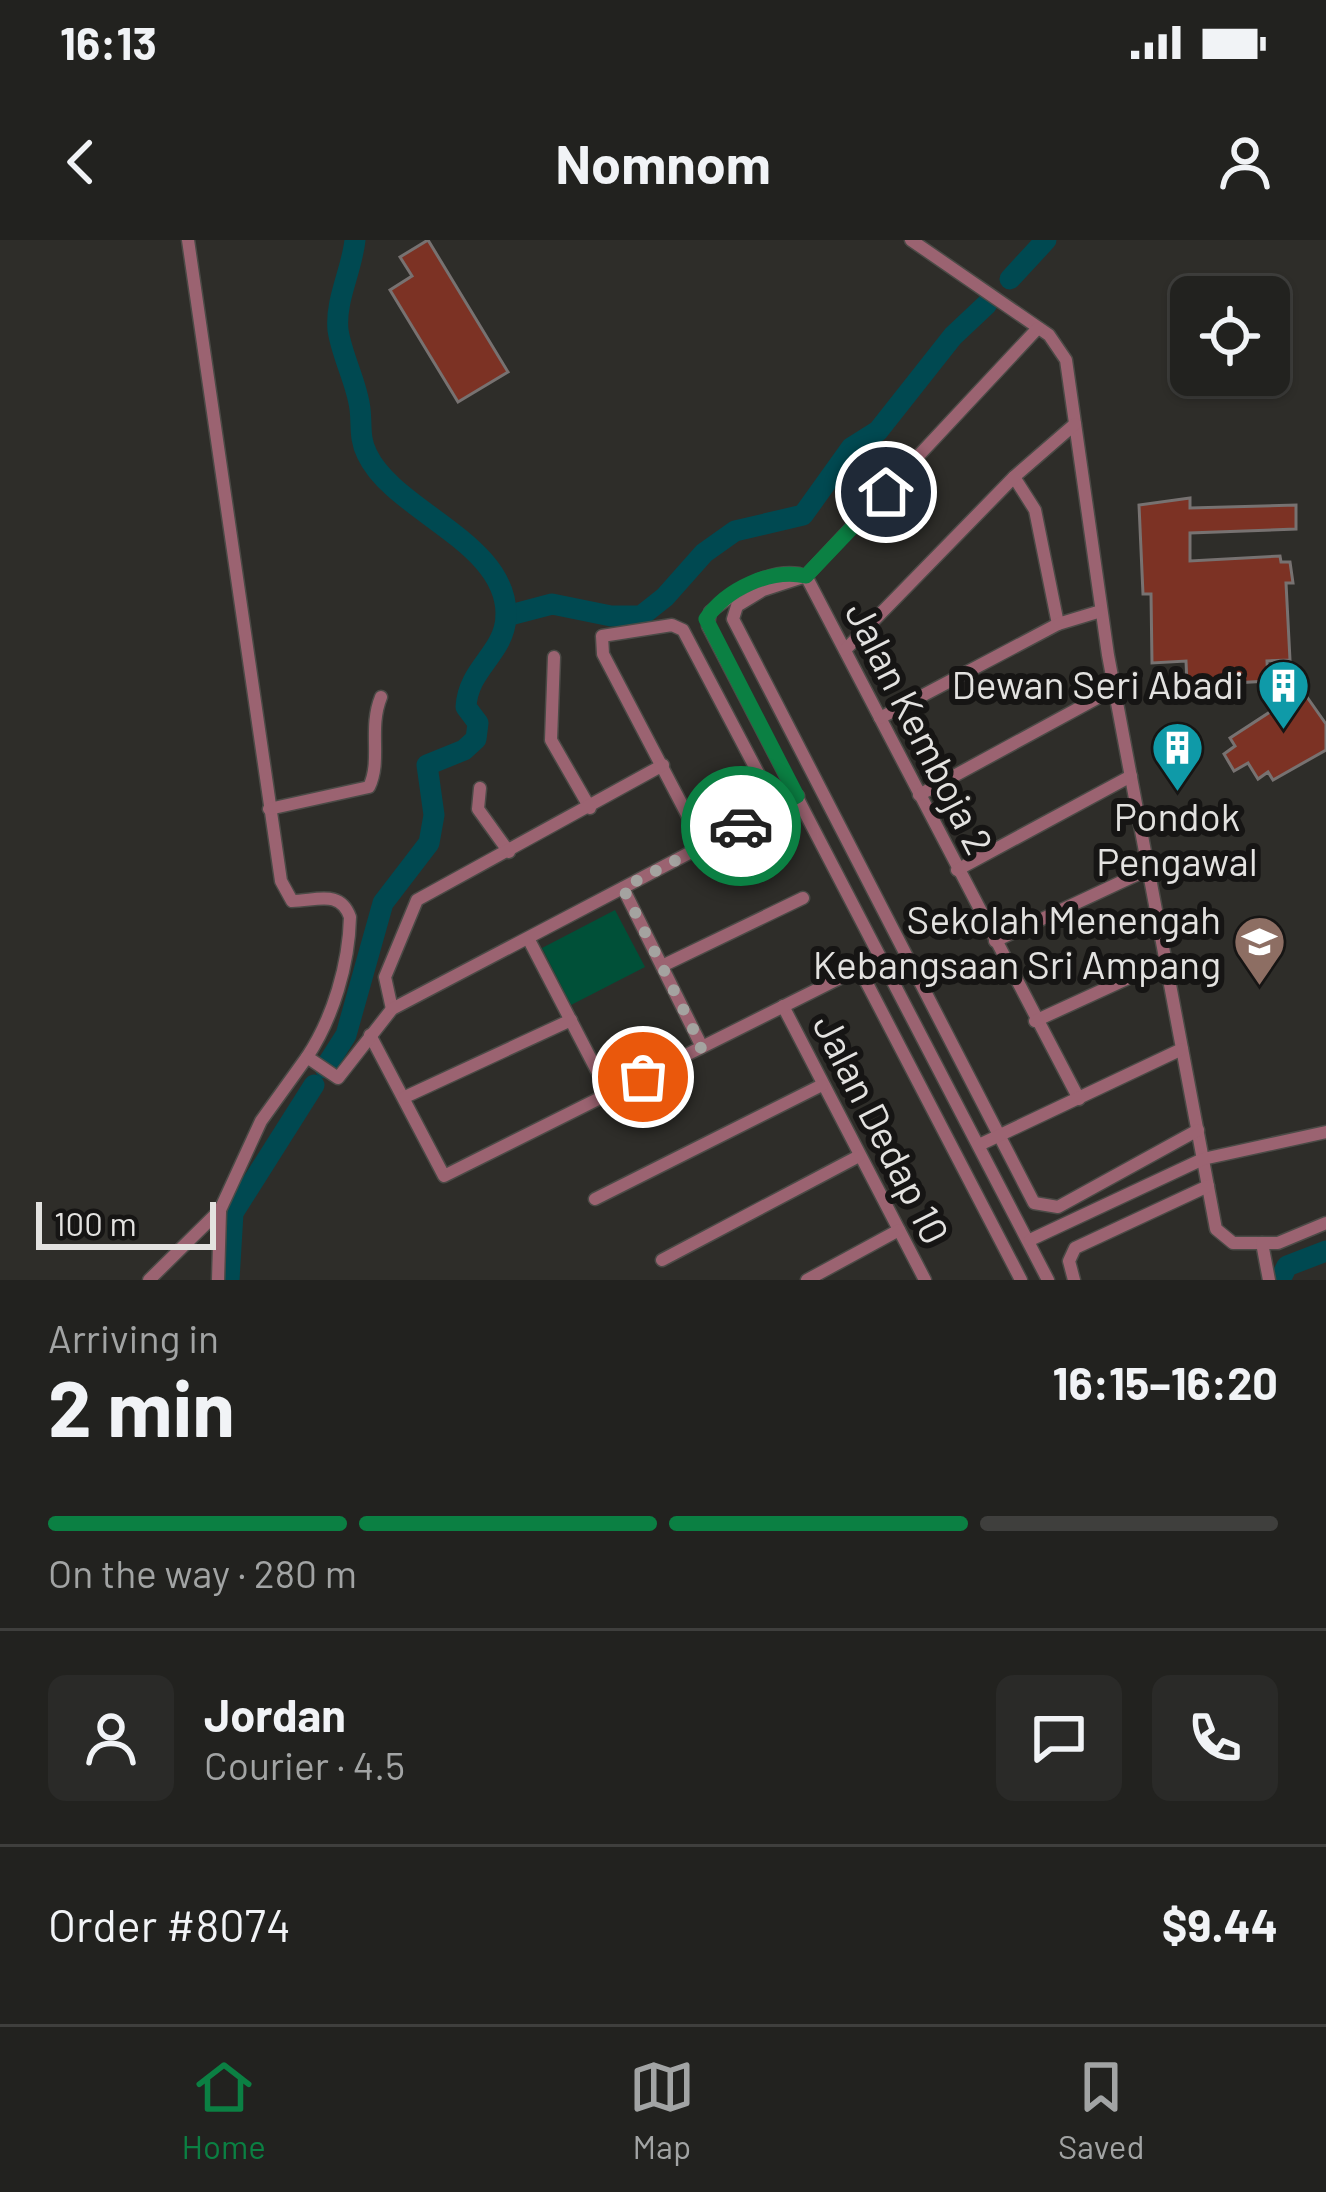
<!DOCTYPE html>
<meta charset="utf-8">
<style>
:root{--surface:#22221f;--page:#2a2a28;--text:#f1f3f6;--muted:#a2a4a4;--line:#3f3f3d;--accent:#0b8043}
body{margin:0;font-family:Barlow,sans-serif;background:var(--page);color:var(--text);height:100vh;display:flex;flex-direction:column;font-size:45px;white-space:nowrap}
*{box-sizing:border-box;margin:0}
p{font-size:39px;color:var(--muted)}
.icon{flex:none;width:66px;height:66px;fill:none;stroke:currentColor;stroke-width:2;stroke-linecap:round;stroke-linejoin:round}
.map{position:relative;height:1040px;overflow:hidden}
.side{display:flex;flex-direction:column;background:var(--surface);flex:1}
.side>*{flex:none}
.fabs{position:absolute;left:1170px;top:36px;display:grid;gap:24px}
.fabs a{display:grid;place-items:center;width:120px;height:120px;border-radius:18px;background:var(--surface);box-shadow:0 3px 9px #0004,0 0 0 3px var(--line);font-size:60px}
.scale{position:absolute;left:36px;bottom:30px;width:180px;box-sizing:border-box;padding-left:12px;border:6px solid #e3e2e0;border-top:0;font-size:33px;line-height:42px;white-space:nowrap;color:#e3e2e0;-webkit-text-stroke:9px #161514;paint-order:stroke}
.pin{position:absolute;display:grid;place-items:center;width:102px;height:102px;color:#fff;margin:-51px;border:6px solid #fff;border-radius:50%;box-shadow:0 3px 12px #0007}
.courier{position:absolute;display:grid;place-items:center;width:120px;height:120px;margin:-60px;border:9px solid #0b8043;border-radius:50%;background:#fff;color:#222;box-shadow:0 3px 15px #0007}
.overview em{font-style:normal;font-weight:700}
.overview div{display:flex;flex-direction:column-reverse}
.overview{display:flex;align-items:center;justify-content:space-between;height:204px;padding:0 48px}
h1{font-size:78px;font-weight:700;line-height:90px}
.bar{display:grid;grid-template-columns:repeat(4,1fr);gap:18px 12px;align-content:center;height:144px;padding:0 48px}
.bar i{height:15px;border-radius:9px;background:var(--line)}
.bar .selected{background:var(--accent)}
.bar p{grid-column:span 4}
.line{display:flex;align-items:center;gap:30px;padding:0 48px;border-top:3px solid var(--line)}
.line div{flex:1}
.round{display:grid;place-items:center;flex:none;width:126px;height:126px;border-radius:18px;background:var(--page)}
.status{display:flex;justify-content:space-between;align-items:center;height:84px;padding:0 60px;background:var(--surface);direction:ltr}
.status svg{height:33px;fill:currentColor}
header{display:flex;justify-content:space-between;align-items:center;height:156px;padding:0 48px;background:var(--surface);font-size:54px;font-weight:700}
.menu{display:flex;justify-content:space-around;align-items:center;height:168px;border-top:3px solid var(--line);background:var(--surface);font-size:33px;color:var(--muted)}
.menu a{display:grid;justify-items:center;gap:6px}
.menu .selected{color:var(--accent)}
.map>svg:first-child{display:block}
.green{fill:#005038}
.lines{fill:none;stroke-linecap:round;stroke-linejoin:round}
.river{stroke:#004951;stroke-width:21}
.building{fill:#7c3224;stroke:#777271;stroke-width:3}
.minor-casing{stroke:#4b4a46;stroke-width:15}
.minor{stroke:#9b6371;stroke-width:12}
.done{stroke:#a4a3a0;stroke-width:12;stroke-dasharray:0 21.6}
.route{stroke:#0b8043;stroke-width:15}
.labels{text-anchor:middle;stroke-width:12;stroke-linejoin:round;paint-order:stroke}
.poi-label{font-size:39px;fill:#e3e2e0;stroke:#161514;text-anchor:end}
.street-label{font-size:39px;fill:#e3e2e0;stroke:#161514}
</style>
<div class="status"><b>16:13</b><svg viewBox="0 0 49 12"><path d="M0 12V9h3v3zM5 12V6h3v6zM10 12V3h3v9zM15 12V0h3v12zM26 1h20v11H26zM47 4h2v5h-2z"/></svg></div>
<header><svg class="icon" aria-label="back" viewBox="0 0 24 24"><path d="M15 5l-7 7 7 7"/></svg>Nomnom<svg class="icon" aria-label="person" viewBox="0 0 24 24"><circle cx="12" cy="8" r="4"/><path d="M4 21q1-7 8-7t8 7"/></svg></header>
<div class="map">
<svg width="1326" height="1040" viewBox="0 0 1326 1040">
<rect width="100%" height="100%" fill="#2e2d29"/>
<path class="green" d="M615,670L645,727L571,765L542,708Z"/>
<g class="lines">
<g class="river">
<path d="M1010,39L1046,0"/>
<path d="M506,376L552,364L611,376H641L665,357L704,313L735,291L803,275L851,208L878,191L953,96L987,64"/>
<path d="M325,828L346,795L383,663L429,603L434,575L427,525L464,510L476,499L478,483L466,467C468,428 504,414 506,377C509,302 394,272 367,214C359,198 362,185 360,169C357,143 342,117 338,90C335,60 352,30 355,0"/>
<path d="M229,1040L233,973L314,845"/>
<path d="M1280,1040L1287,1026L1326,1011"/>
</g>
</g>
<g class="building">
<path d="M428,0L508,132L458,162L390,50L412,36L400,17Z"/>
<path d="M1190,258V268L1296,265V289L1190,293V321L1280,316L1281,322H1290L1293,343H1286L1290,420L1267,421L1268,441L1234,443V452H1219V444L1187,445L1186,421L1152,423L1151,354H1143L1139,265Z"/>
<path d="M1295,440L1326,484V510L1273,540L1268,532L1258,539L1248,523L1234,531L1224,514L1235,506L1230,498L1276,468L1269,456Z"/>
</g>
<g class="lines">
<defs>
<g id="minor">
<path d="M188,0L281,641L292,661C316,661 340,649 350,677C349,724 333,778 307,817"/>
<path d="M911,0L1049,95L1066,120L1108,415L1216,989L1233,1003H1262"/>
<path d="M1038,88L806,336L763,350L737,366L733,379L1034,963L1058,967L1198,890"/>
<path d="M1014,237L1035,270L1058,384"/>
<path d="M799,334C766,329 736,352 710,372L708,386L1048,1040"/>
<path d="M806,336L1079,859"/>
<path d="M845,410L1014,237L1075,184"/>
<path d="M554,417L551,500L590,568"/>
<path d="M880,478L1058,384L1101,371"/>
<path d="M480,548L478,569L509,612"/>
<path d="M919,555L1114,449"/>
<path d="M269,569L369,547C382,520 368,489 381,457"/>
<path d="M703,605L603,414L602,396L672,385L683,390L776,567"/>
<path d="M957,630L1131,536"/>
<path d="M623,648L702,807"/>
<path d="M529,700L609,854"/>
<path d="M995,701L1149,629"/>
<path d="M662,726L803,658"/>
<path d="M859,728L1021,1040"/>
<path d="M783,766L925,1040"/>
<path d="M392,769L385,737L417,660L663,525"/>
<path d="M1035,781L1168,720"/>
<path d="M370,795L444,936L880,718"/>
<path d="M405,857L571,780"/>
<path d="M979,905L1182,809"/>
<path d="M595,959L822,845"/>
<path d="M1030,1000L1203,919L1326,892"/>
<path d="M662,1020L859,916"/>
<path d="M149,1040L220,970L261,881L307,817L338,838L392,769L798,556"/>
<path d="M218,1040L220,972"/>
<path d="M807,1040L899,990"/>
<path d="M1074,1040L1069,1021L1075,1008L1208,946"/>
<path d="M1269,1040L1262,1003H1278L1326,983"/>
</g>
</defs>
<use href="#minor" class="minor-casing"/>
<use href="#minor" class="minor"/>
</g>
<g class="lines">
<path class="done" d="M643,837L702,807L623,648L741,586"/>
<path class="route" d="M741,586L797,556L706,379C726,349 771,328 806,336L886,252"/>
</g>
<defs>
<symbol id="building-pin" viewBox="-11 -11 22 30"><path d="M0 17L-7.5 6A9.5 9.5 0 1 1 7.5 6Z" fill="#0f9aa8" stroke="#161514"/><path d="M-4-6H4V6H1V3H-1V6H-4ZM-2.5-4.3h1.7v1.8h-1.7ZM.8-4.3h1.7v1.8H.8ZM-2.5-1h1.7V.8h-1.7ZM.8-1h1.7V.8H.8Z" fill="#fff"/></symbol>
<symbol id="school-pin" viewBox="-11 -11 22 30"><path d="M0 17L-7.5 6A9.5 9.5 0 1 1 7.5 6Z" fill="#8d6e63" stroke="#161514"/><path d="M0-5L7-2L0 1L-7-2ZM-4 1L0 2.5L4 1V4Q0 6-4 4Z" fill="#fff"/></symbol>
</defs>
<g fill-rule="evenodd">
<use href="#building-pin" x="1254" y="416" width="59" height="81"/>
<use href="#building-pin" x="1148" y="478" width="59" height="81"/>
<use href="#school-pin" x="1230" y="672" width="59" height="81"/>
</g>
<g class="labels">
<g class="poi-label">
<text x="1244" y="459">Dewan Seri Abadi</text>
<text x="1177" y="591" text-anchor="middle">Pondok<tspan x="1177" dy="45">Pengawal</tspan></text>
<text x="1221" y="694">Sekolah Menengah<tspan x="1221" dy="45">Kebangsaan Sri Ampang</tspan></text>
</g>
<g class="street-label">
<text transform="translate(919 488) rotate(63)" y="14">Jalan Kemboja 2</text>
<text transform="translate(881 889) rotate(63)" y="14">Jalan Dedap 10</text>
</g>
</g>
</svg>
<div class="fabs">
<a><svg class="icon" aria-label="locate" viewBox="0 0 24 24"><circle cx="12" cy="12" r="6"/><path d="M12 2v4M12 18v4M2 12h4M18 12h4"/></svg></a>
</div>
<div class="scale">100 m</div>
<div class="pin" style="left:643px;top:837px;background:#ea580c"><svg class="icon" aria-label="bag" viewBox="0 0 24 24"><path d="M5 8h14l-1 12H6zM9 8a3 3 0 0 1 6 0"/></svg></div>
<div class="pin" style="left:886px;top:252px;background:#1f2937"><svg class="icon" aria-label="home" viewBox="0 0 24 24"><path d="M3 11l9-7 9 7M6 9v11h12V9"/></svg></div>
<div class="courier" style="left:741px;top:586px"><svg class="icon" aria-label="car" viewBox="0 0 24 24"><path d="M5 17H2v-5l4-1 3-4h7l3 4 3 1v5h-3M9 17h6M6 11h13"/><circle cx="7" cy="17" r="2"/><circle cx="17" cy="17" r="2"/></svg></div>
</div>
<section class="side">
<div class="overview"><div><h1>2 min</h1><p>Arriving in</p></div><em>16:15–16:20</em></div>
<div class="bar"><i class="selected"></i><i class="selected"></i><i class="selected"></i><i></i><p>On the way · 280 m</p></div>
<div class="line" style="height:216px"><a class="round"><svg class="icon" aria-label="person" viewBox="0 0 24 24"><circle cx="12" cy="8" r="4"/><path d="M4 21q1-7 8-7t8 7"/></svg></a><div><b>Jordan</b><p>Courier · 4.5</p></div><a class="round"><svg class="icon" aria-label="chat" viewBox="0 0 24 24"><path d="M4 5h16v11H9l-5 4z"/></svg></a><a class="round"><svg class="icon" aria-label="phone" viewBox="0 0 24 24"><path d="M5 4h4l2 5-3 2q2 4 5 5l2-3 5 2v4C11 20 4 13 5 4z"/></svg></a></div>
<div class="line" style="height:156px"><div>Order #8074</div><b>$9.44</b></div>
</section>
<nav class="menu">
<a class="selected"><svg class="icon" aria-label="home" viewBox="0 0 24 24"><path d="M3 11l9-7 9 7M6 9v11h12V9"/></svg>Home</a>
<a><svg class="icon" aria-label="map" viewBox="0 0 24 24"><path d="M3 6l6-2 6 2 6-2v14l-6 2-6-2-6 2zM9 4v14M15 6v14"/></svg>Map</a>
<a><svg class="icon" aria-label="saved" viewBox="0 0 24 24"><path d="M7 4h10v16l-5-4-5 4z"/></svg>Saved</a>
</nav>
